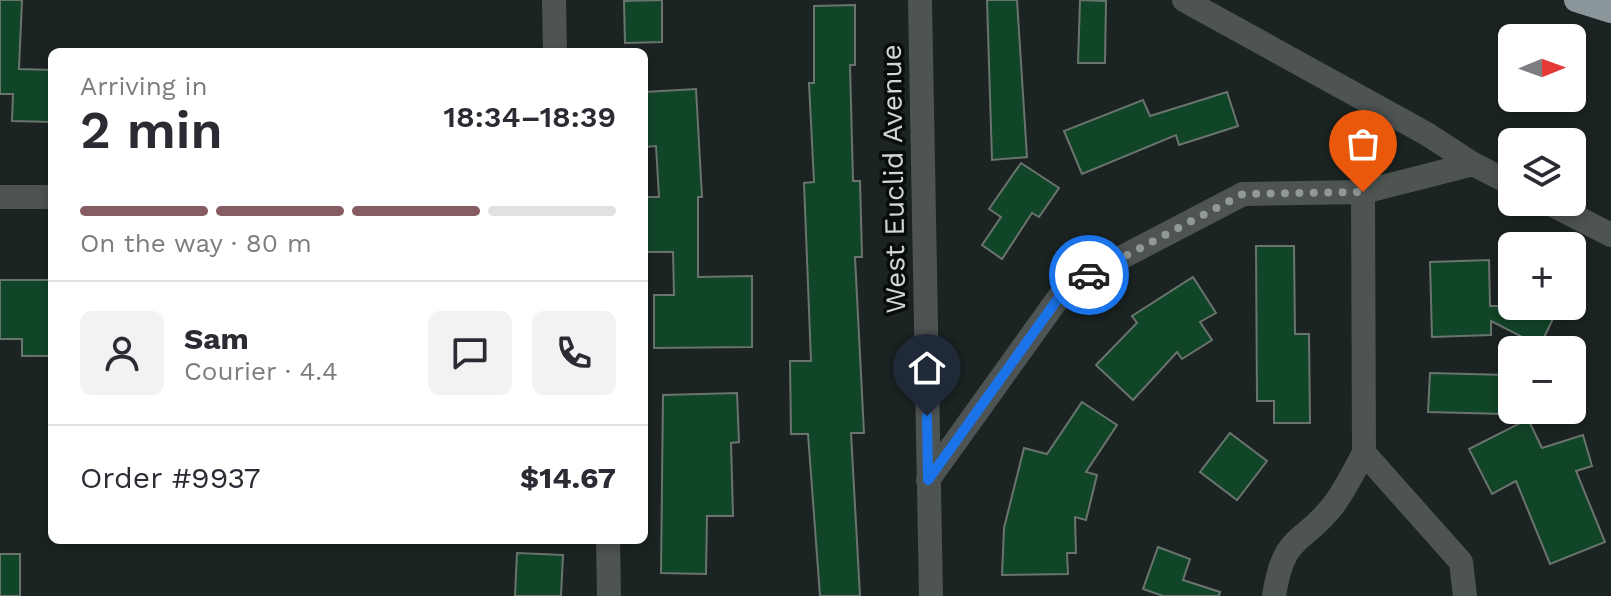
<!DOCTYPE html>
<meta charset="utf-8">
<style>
:root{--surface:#fff;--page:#f2f2f3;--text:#2b2b33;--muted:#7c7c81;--line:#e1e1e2;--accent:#865d61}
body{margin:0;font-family:"Work Sans",sans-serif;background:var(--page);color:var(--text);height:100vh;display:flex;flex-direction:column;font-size:30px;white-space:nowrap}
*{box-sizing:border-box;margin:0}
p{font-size:26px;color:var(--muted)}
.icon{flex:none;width:44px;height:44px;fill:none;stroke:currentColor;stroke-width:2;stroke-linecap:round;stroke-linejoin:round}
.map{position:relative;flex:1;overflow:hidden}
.panel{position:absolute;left:48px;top:48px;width:600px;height:496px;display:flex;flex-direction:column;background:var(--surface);border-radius:12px;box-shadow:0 4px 12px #0003}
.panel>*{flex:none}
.needle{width:52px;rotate:89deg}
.controls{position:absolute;left:1498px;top:24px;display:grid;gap:16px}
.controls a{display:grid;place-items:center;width:88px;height:88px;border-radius:12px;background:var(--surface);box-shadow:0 4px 12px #0003;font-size:40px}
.pin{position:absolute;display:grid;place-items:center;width:68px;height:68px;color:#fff;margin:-82px -34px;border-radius:50% 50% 50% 0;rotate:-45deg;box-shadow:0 0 8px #0007}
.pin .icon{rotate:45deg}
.courier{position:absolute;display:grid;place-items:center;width:80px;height:80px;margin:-40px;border:6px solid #1a73e8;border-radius:50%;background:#fff;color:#222;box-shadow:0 2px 10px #0007}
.summary em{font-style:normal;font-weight:600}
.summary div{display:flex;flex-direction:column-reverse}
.summary{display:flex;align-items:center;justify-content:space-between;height:136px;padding:0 32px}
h1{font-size:52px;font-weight:600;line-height:60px}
.bar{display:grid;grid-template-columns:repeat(4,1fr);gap:12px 8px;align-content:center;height:96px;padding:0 32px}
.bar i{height:10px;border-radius:6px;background:var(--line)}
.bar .active{background:var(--accent)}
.bar p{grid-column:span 4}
.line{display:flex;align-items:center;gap:20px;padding:0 32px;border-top:2px solid var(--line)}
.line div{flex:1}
.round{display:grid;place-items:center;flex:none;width:84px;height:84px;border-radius:12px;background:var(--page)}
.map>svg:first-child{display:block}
.building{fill:#114528;stroke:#6a736d;stroke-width:2}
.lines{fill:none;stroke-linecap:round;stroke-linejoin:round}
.minor{stroke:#4e5354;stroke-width:24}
.highway{stroke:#8b969a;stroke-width:24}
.done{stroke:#919898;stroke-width:8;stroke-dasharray:0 14.4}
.route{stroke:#1a73e8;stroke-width:10}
.labels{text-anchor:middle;stroke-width:7;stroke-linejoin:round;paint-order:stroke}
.street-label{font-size:28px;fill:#d1d7d7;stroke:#080d0c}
</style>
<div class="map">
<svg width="1611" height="596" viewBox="0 0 1611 596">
<rect width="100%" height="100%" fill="#1b2423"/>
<g class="building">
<path d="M0,0H22L19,69L52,70V122L12,121L13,94H0Z"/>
<path d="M662,0V42L625,43L624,1Z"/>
<path d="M987,0H1017L1027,157L992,160Z"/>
<path d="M1080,0L1106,1L1105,63H1078Z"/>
<path d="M855,5V65H850L853,181H860L862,257H855L864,433H851L860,596H820L808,434H791L790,361H811L804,183L814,182L809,83H814V6Z"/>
<path d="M696,89L702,197H698V277L752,276V347L654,348V295H674L673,252H644V197H659L656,146L644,147V92Z"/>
<path d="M1227,92L1238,126L1179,145L1176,135L1082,174L1064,131L1143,100L1150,116Z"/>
<path d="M1021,163L1059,188L1039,217L1032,213L1002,259L982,245L1001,217L989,209Z"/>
<path d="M1256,246H1294L1295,334H1309L1310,423H1274V401H1257Z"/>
<path d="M1489,260L1490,306H1559L1540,346L1491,321V335L1432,337L1430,262Z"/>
<path d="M1193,277L1216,313L1200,322L1212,340L1182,359L1177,352L1133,400L1096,365L1137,323L1132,316Z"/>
<path d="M0,280H52V356H22V339H0Z"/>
<path d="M1430,373L1507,375L1505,414L1428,412Z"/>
<path d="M737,393L739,442L731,443L733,516H707L706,574L661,573L663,395Z"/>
<path d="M1082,402L1117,425L1086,472L1097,475L1086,520L1075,517L1076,553H1067L1068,574L1002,575L1004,528L1024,448L1047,454Z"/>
<path d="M1528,419L1542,448L1583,435L1592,466L1576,471L1605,542L1550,564L1516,481L1492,494L1469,449Z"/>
<path d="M1230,433L1267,461L1237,500L1200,472Z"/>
<path d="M1158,547L1190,559L1183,580L1220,592L1219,596H1163L1143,589Z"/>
<path d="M517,553L563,555L561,596H515Z"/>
<rect x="0" y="554" width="20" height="42"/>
</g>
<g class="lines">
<g class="minor">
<path d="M554,0L555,52"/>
<path d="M920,0L931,596"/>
<path d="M1184,0L1427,134L1473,164"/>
<path d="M1363,192L1364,453"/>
<path d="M0,197H52"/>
<path d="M1547,202L1611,235"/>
<path d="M1364,453L1461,562L1465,596"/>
<path d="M928,480L1067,286L1243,194L1363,192L1473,164L1512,184"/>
<path d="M608,540L609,596"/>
<path d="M1274,596C1284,531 1303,546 1335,503C1346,488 1355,469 1364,453"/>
</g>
<path class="highway" d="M1576,0L1611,11"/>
</g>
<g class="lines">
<path class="done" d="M1089,275L1243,194L1363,192"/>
<path class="route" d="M927,416L928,480L1067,286L1089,275"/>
</g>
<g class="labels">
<g class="street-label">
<text transform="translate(893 179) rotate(-91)" y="10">West Euclid Avenue</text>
</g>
</g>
</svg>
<div class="controls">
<a><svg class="needle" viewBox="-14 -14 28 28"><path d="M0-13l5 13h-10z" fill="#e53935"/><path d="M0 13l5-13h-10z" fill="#7c7c81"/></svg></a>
<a><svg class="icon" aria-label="layers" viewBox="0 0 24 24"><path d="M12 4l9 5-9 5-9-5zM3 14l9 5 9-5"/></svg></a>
<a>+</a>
<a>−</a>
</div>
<div class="pin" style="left:1363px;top:192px;background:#ea580c"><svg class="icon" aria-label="bag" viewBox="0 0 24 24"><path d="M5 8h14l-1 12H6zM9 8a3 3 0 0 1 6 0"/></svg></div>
<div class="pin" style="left:927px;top:416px;background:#1f2937"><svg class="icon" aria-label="home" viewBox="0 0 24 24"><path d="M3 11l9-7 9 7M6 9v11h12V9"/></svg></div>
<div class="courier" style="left:1089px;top:275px"><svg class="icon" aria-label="car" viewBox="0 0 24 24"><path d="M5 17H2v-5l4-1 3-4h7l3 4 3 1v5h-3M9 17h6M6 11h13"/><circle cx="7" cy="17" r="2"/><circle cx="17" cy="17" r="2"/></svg></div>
<section class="panel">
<div class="summary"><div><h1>2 min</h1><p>Arriving in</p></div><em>18:34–18:39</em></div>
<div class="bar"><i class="active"></i><i class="active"></i><i class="active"></i><i></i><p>On the way · 80 m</p></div>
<div class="line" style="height:144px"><a class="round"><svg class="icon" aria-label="person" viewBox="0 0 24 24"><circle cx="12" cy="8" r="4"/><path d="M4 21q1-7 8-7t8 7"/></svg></a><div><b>Sam</b><p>Courier · 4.4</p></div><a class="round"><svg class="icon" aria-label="chat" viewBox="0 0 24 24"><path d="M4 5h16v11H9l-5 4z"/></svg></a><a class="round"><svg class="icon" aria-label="phone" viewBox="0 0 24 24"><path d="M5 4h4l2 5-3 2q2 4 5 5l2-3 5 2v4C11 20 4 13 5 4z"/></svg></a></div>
<div class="line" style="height:104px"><div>Order #9937</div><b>$14.67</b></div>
</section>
</div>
